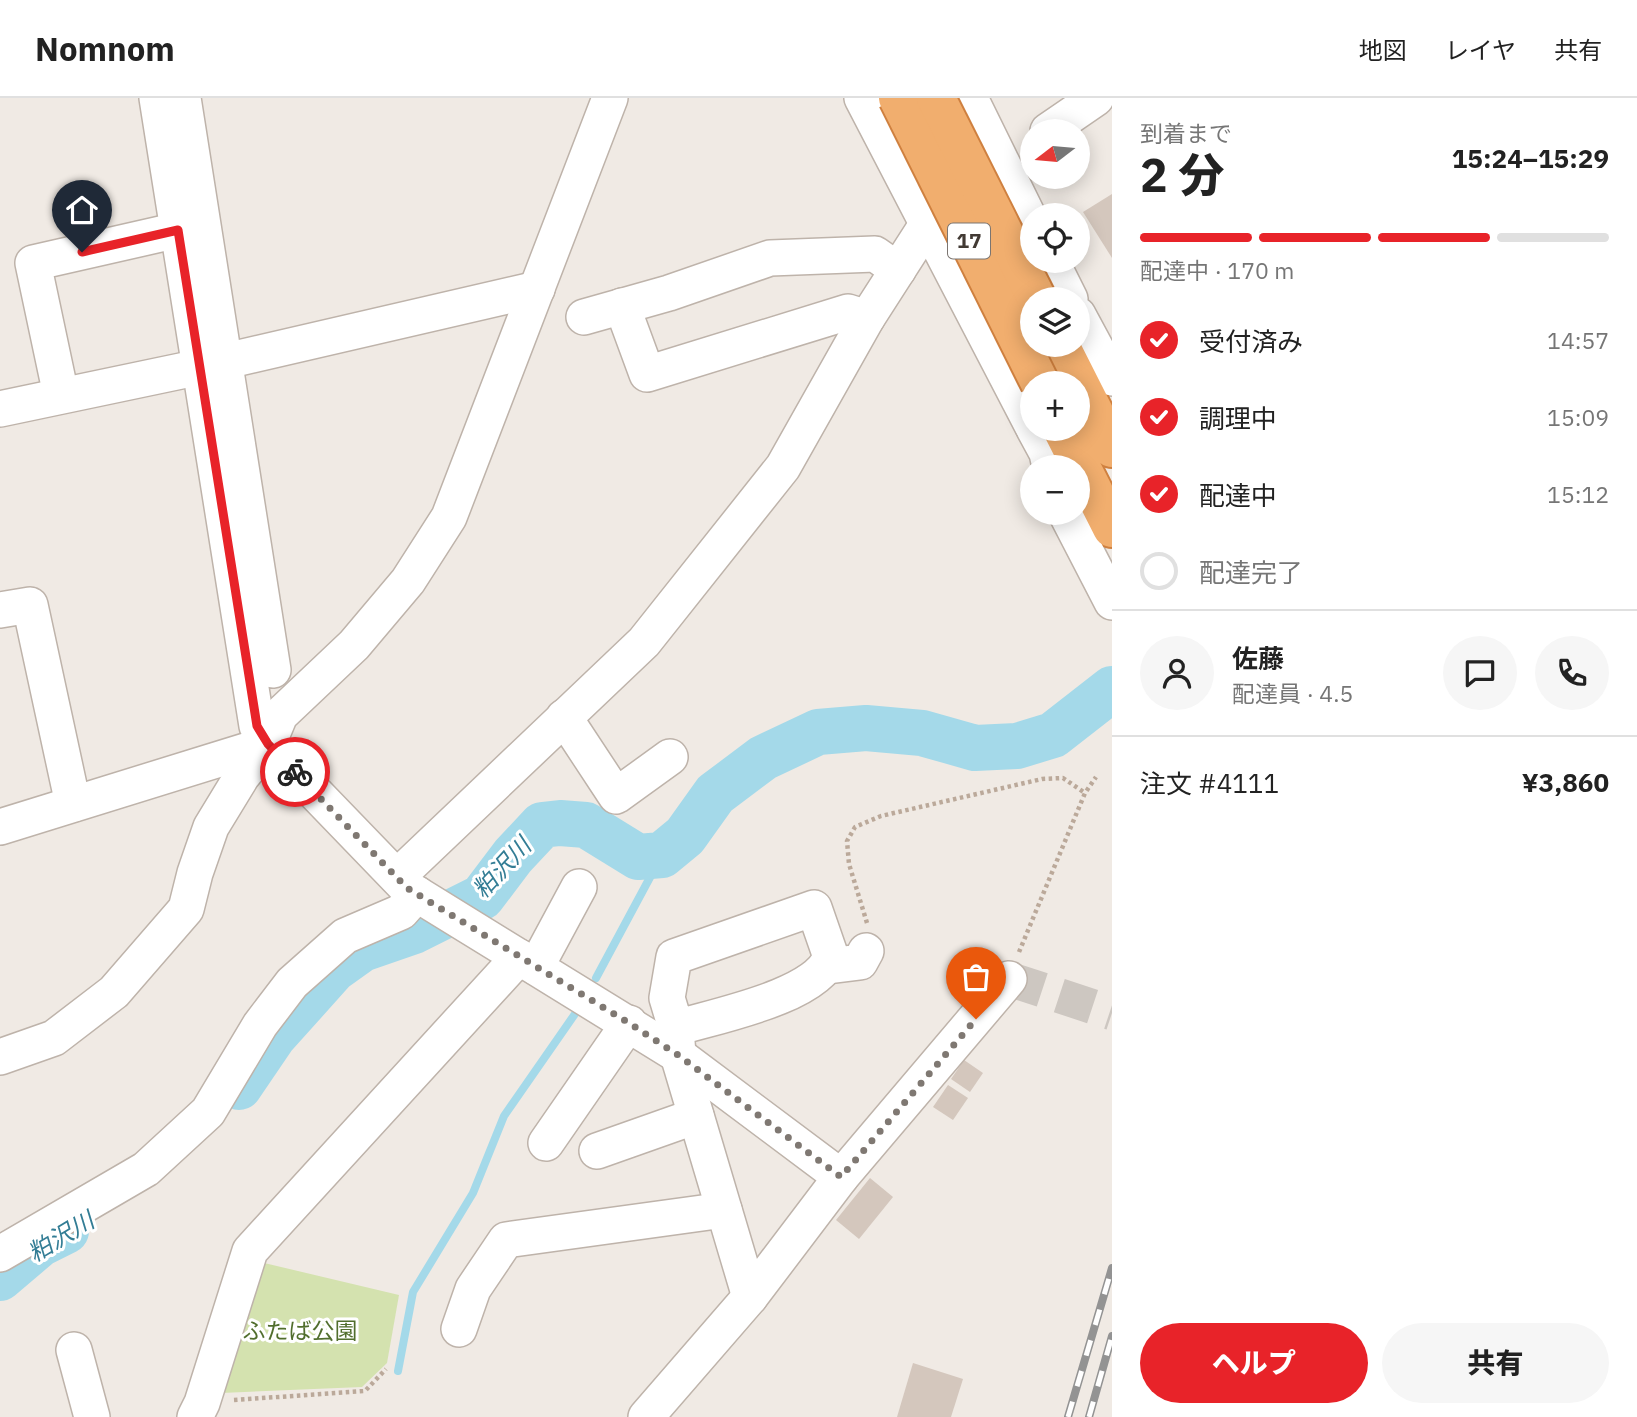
<!DOCTYPE html>
<html lang="ja">
<meta charset="utf-8">
<style>
:root{--surface:#fff;--page:#f6f6f6;--text:#222;--muted:#767676;--line:#e0e0e0;--accent:#e82329}
body{margin:0;font-family:"IBM Plex Sans","Noto Sans JP",sans-serif;background:var(--page);color:var(--text);height:100vh;display:flex;flex-direction:column;font-size:26px;white-space:nowrap}
*{box-sizing:border-box;margin:0}
p{font-size:23px;color:var(--muted)}
.icon{flex:none;width:38px;height:38px;fill:none;stroke:currentColor;stroke-width:2;stroke-linecap:round;stroke-linejoin:round}
.map{position:relative;flex:1;overflow:hidden}
.drawer{display:flex;flex-direction:column;background:var(--surface);width:525px}
.drawer>*{flex:none}
.needle{width:46px;rotate:254deg}
.fabs{position:absolute;left:1020px;top:21px;display:grid;gap:14px}
.fabs a{display:grid;place-items:center;width:70px;height:70px;border-radius:50%;background:var(--surface);box-shadow:0 4px 18px #0003;font-size:35px}
.pin{position:absolute;display:grid;place-items:center;width:60px;height:60px;color:#fff;margin:-72px -30px;border-radius:50% 50% 50% 0;rotate:-45deg;box-shadow:0 0 7px #0007}
.pin .icon{rotate:45deg}
.courier{position:absolute;display:grid;place-items:center;width:70px;height:70px;margin:-35px;border:5px solid #e82329;border-radius:50%;background:#fff;color:#222;box-shadow:0 2px 9px #0007}
.overview em{font-style:normal;font-weight:800}
.overview div{display:flex;flex-direction:column-reverse}
.overview{display:flex;align-items:center;justify-content:space-between;height:119px;padding:0 28px}
h1{font-size:46px;font-weight:800;line-height:52px}
.bar{display:grid;grid-template-columns:repeat(4,1fr);gap:10px 7px;align-content:center;height:84px;padding:0 28px}
.bar i{height:9px;border-radius:5px;background:var(--line)}
.bar .on{background:var(--accent)}
.bar p{grid-column:span 4}
.line{display:flex;align-items:center;gap:18px;padding:0 28px;border-top:2px solid var(--line)}
.line div{flex:1}
.round{display:grid;place-items:center;flex:none;width:74px;height:74px;border-radius:37px;background:var(--page)}
ol{padding:0 28px;list-style:none}
li{display:flex;align-items:center;gap:21px;height:77px}
li p{margin-inline-start:auto}
li .icon{padding:7px;border-radius:50%;background:var(--accent);color:#fff;stroke-width:4}
li:last-child{color:var(--muted)}
li i{width:38px;height:38px;border:4px solid var(--line);border-radius:50%}
.cta{display:flex;gap:14px;margin-top:auto;padding:14px 28px}
.cta a{flex:1;height:80px;border-radius:42px;background:var(--accent);color:#fff;font-size:28px;font-weight:800;line-height:80px;text-align:center}
.cta a+a{background:var(--page);color:var(--text)}
header{display:flex;align-items:center;gap:42px;box-sizing:border-box;height:98px;padding:0 35px;background:var(--surface);border-bottom:2px solid var(--line)}
header strong{font-size:33px}
nav{display:flex;gap:38px;margin-inline-start:auto;font-size:24px}
main{display:flex;flex:1;min-height:0}
.map>svg:first-child{display:block}
.green{fill:#d4e2af}
.lines{fill:none;stroke-linecap:round;stroke-linejoin:round}
.stream{stroke:#a4d9e9;stroke-width:8}
.river{stroke:#a4d9e9;stroke-width:46}
.building{fill:#d4c7bd}
.minor-tunnel{stroke:#cdc7c1;stroke-width:35;stroke-dasharray:35 18;stroke-linecap:butt}
.minor-casing{stroke:#beb3aa;stroke-width:38}
.highway-casing{stroke:#cf803f;stroke-width:42}
.path{stroke:#bba99a;stroke-width:4.5;stroke-dasharray:3.5 3.5;stroke-linecap:butt}
.minor{stroke:#fff;stroke-width:35}
.highway{stroke:#f1ae6e;stroke-width:38}
.rail-casing{stroke:#939393;stroke-width:8}
.rail{stroke:#fff;stroke-width:5;stroke-dasharray:16;stroke-linecap:butt}
.highway-bridge-casing{stroke:#cf803f;stroke-width:42;stroke-linecap:butt}
.highway-bridge{stroke:#f1ae6e;stroke-width:38}
.done{stroke:#7f7872;stroke-width:7;stroke-dasharray:0 12.6}
.route{stroke:#e82329;stroke-width:9}
.labels{text-anchor:middle;stroke-width:6;stroke-linejoin:round;paint-order:stroke}
.shield{fill:#fff;stroke:#7b7571;stroke-width:2}
.shield-label{font-size:21px;font-weight:bold;fill:#423a34}
.park-label{font-size:23px;fill:#516e2d;stroke:#fff}
.water-label{font-size:24px;font-style:italic;fill:#337d95;stroke:#fff}
</style>
<header>
<strong>Nomnom</strong>
<nav><a>地図</a><a>レイヤ</a><a>共有</a></nav>
</header>
<main>
<div class="map">
<svg width="1112" height="1319" viewBox="0 0 1112 1319">
<rect width="100%" height="100%" fill="#f0eae4"/>
<path class="green" d="M260,1164L399,1197L387,1265L362,1289L221,1295Z"/>
<g class="lines">
<g class="stream">
<path d="M596,880L662,757"/>
<path d="M398,1273L413,1194L473,1095L504,1018L577,913"/>
</g>
<g class="river">
<path d="M239,989L273,939L334,871L362,851L414,833L482,799L513,758L542,727L560,725L586,727L638,759L662,757L685,738L715,696L763,660L818,634L866,630L922,635L975,650L1017,648L1053,637L1112,591"/>
<path d="M0,1180L40,1146L66,1133"/>
</g>
</g>
<g class="building">
<path d="M1112,96V160L1083,114Z"/>
<path d="M964,962L983,975L970,994L951,981Z"/>
<path d="M948,987L968,1000L953,1022L933,1009Z"/>
<path d="M870,1080L893,1099L859,1141L836,1122Z"/>
<path d="M913,1265L963,1281L951,1319H897Z"/>
</g>
<g class="lines">
<path class="minor-tunnel" d="M1009,881L1112,915"/>
<defs>
<g id="minor">
<path d="M157,0L257,628L268,646L407,790L678,957L841,1079"/>
<path d="M183,0L273,572"/>
<path d="M862,0L1032,327"/>
<path d="M970,0L1032,126"/>
<path d="M1048,33L1096,0"/>
<path d="M1051,163L1070,201"/>
<path d="M622,208L647,276L848,214L867,220"/>
<path d="M1078,217L1112,280"/>
<path d="M584,219L669,195L770,160L875,156L898,172"/>
<path d="M61,297L33,165L178,132"/>
<path d="M0,311L200,269L537,191"/>
<path d="M1034,331L1047,355L1050,369"/>
<path d="M1066,415L1112,504"/>
<path d="M0,512L30,507L73,706"/>
<path d="M564,619L616,698L670,659"/>
<path d="M0,729L268,646L280,617L354,547L408,483L449,419L610,0"/>
<path d="M397,779L644,544L783,369L867,220L928,125"/>
<path d="M828,868L860,864L866,853"/>
<path d="M536,869L579,789"/>
<path d="M676,930C715,918 816,899 831,859L814,810L674,859L667,900L676,930L678,957L750,1199"/>
<path d="M0,959L54,940L114,894L186,811L195,775L211,729L242,678L268,646"/>
<path d="M546,1045L629,925"/>
<path d="M597,1053L696,1018"/>
<path d="M0,1156L146,1071L208,1014L260,927L292,885L345,838L401,814L417,796"/>
<path d="M459,1231L473,1191L506,1142L724,1112"/>
<path d="M74,1252L92,1319"/>
<path d="M195,1319L202,1305L250,1153L519,859"/>
<path d="M646,1319L750,1199L841,1079L1009,881"/>
</g>
<g id="highway">
<path d="M1060,247L1112,350"/>
<path d="M1062,331L1112,430"/>
</g>
</defs>
<use href="#minor" class="minor-casing"/>
<use href="#highway" class="highway-casing"/>
<g class="path">
<path d="M867,825L849,766L847,743L855,729L881,718L1042,681L1063,680L1085,695"/>
<path d="M1019,854L1085,695L1096,679"/>
<path d="M234,1302L365,1293L386,1271"/>
</g>
<use href="#minor" class="minor"/>
<use href="#highway" class="highway"/>
<defs>
<g id="rail">
<path d="M1068,1319L1112,1170"/>
<path d="M1089,1319L1112,1238"/>
</g>
</defs>
<use href="#rail" class="rail-casing"/>
<use href="#rail" class="rail"/>
<defs>
<g id="highway-bridge">
<path d="M898,0L1040,285"/>
<path d="M936,0L1037,201"/>
</g>
</defs>
<use href="#highway-bridge" class="highway-bridge-casing"/>
<use href="#highway-bridge" class="highway-bridge"/>
</g>
<g class="lines">
<path class="done" d="M295,674L407,790L629,925L678,957L841,1079L976,921"/>
<path class="route" d="M82,154L178,132L257,628L268,646L295,674"/>
</g>
<g class="labels">
<rect class="shield" x="948" y="125.5" width="42" height="35" rx="5"/>
<g class="shield-label">
<text x="969" y="150">17</text>
</g>
<g class="park-label">
<text x="300" y="1241">ふたば公園</text>
</g>
<g class="water-label">
<text transform="translate(502 770) rotate(-47)" y="8">粕沢川</text>
<text transform="translate(61 1139) rotate(-31)" y="8">粕沢川</text>
</g>
</g>
</svg>
<div class="fabs">
<a><svg class="needle" viewBox="-14 -14 28 28"><path d="M0-13l5 13h-10z" fill="#e53935"/><path d="M0 13l5-13h-10z" fill="#767676"/></svg></a>
<a><svg class="icon" aria-label="locate" viewBox="0 0 24 24"><circle cx="12" cy="12" r="6"/><path d="M12 2v4M12 18v4M2 12h4M18 12h4"/></svg></a>
<a><svg class="icon" aria-label="layers" viewBox="0 0 24 24"><path d="M12 4l9 5-9 5-9-5zM3 14l9 5 9-5"/></svg></a>
<a>+</a>
<a>−</a>
</div>
<div class="pin" style="left:976px;top:921px;background:#ea580c"><svg class="icon" aria-label="bag" viewBox="0 0 24 24"><path d="M5 8h14l-1 12H6zM9 8a3 3 0 0 1 6 0"/></svg></div>
<div class="pin" style="left:82px;top:154px;background:#1f2937"><svg class="icon" aria-label="home" viewBox="0 0 24 24"><path d="M3 11l9-7 9 7M6 9v11h12V9"/></svg></div>
<div class="courier" style="left:295px;top:674px"><svg class="icon" aria-label="bike" viewBox="0 0 24 24"><circle cx="6" cy="16" r="4"/><circle cx="18" cy="16" r="4"/><path d="M6 16l4-8h5l3 8M10 8l3 8H6M13 5h3"/></svg></div>
</div>
<section class="drawer">
<div class="overview"><div><h1>2 分</h1><p>到着まで</p></div><em>15:24–15:29</em></div>
<div class="bar"><i class="on"></i><i class="on"></i><i class="on"></i><i></i><p>配達中 · 170 m</p></div>
<ol>
<li><svg class="icon" aria-label="check" viewBox="0 0 24 24"><path d="M5 12l5 5 9-10"/></svg>受付済み<p>14:57</p></li>
<li><svg class="icon" aria-label="check" viewBox="0 0 24 24"><path d="M5 12l5 5 9-10"/></svg>調理中<p>15:09</p></li>
<li><svg class="icon" aria-label="check" viewBox="0 0 24 24"><path d="M5 12l5 5 9-10"/></svg>配達中<p>15:12</p></li>
<li><i></i>配達完了</li>
</ol>
<div class="line" style="height:126px"><a class="round"><svg class="icon" aria-label="person" viewBox="0 0 24 24"><circle cx="12" cy="8" r="4"/><path d="M4 21q1-7 8-7t8 7"/></svg></a><div><b>佐藤</b><p>配達員 · 4.5</p></div><a class="round"><svg class="icon" aria-label="chat" viewBox="0 0 24 24"><path d="M4 5h16v11H9l-5 4z"/></svg></a><a class="round"><svg class="icon" aria-label="phone" viewBox="0 0 24 24"><path d="M5 4h4l2 5-3 2q2 4 5 5l2-3 5 2v4C11 20 4 13 5 4z"/></svg></a></div>
<div class="line" style="height:91px"><div>注文 #4111</div><b>¥3,860</b></div>
<div class="cta"><a>ヘルプ</a><a>共有</a></div>
</section>
</main>
